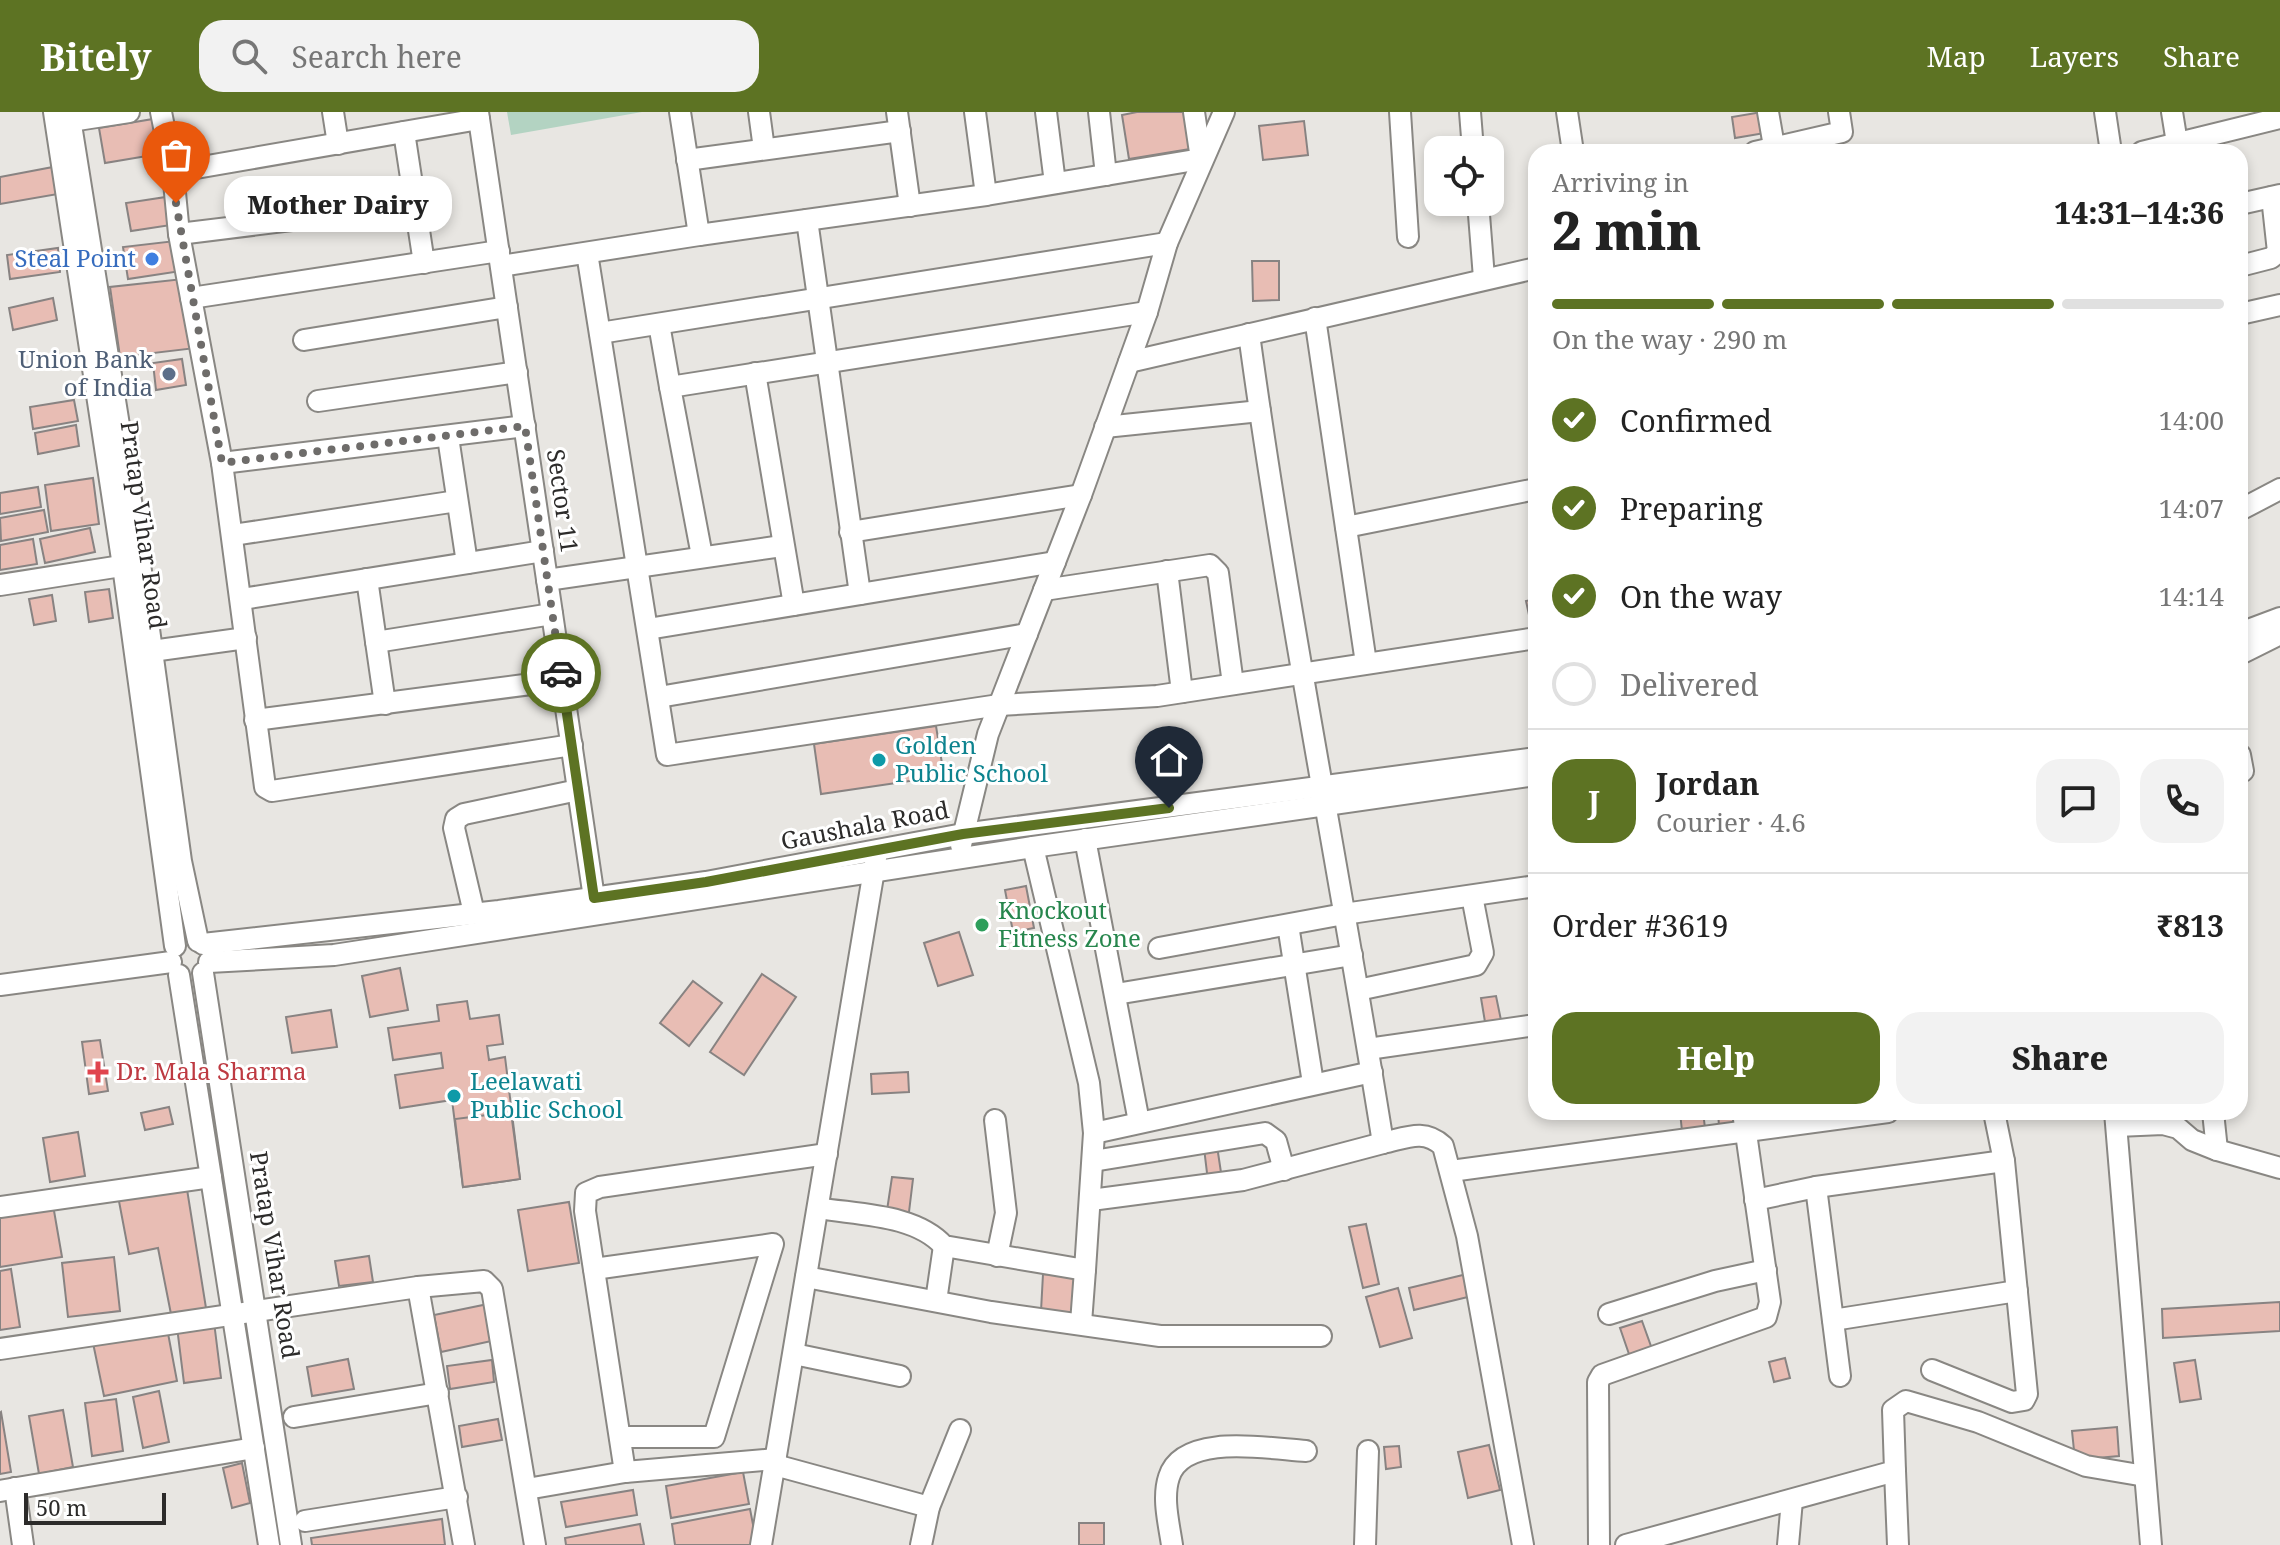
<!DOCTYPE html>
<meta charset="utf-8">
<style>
:root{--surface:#fff;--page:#f2f2f2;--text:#222;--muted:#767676;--line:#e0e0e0;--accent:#5d7323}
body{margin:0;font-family:"Noto Serif",serif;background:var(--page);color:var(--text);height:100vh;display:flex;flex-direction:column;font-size:30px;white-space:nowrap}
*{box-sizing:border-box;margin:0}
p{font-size:26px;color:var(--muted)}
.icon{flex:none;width:44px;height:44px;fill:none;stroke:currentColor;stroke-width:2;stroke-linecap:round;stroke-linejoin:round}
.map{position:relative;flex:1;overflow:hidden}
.side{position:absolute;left:1528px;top:32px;width:720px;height:976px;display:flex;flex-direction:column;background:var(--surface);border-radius:24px;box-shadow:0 4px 12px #0003}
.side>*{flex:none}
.fabs{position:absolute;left:1424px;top:24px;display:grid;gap:16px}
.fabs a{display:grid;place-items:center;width:80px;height:80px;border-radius:16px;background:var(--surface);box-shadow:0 4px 12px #0003;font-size:40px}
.scale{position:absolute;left:24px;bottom:20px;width:142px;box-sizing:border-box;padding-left:8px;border:4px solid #2c2b2a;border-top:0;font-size:22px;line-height:28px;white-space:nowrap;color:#2c2b2a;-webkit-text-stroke:6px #fff;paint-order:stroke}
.pin{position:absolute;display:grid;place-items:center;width:68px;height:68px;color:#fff;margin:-82px -34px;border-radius:50% 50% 50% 0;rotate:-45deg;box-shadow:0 0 8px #0007}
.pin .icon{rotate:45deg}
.courier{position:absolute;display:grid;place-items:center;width:80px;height:80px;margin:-40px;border:6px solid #5d7323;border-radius:50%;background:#fff;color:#222;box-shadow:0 2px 10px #0007}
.bubble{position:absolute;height:56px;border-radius:24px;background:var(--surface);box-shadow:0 4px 12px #0003;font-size:26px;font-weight:800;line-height:56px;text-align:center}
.summary em{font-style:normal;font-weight:800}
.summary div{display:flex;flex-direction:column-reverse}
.summary{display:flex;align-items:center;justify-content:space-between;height:136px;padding:0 24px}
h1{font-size:52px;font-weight:800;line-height:60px}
.bar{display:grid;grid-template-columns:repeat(4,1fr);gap:12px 8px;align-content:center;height:96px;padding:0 24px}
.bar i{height:10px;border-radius:6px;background:var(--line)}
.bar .on{background:var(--accent)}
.bar p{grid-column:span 4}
.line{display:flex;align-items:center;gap:20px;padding:0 24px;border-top:2px solid var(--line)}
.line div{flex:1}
.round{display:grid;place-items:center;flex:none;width:84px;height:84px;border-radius:24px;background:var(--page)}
ol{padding:0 24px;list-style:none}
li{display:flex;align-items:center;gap:24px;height:88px}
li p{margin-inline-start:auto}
li .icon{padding:8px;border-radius:50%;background:var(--accent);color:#fff;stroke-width:4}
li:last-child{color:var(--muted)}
li i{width:44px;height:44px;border:4px solid var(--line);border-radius:50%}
.button{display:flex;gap:16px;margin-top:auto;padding:16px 24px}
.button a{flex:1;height:92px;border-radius:24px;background:var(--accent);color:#fff;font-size:32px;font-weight:800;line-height:92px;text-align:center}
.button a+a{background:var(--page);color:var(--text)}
header{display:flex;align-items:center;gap:48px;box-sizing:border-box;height:112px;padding:0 40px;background:var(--accent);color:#fff}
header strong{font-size:38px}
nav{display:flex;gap:44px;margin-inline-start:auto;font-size:28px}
.search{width:560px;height:72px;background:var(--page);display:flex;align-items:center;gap:20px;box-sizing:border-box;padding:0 28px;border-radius:24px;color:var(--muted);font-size:30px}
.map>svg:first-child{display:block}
.park{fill:#b3d3c2}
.building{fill:#e8bdb4;stroke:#888382;stroke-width:2}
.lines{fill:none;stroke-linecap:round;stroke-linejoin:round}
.minor-casing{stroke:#898783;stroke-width:24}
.minor{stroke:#fff;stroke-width:20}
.done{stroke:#6e6c6a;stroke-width:8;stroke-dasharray:0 14.4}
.route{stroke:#5d7323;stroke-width:10}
.shop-dot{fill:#3f7fe0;stroke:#fff;stroke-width:3}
.service-dot{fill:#5c6f8a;stroke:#fff;stroke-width:3}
.culture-dot{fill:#0f9aa8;stroke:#fff;stroke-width:3}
.leisure-dot{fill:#2e9e5b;stroke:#fff;stroke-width:3}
.health-dot{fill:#e0444e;stroke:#fff;stroke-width:3}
.labels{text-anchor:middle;stroke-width:6;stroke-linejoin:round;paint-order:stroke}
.shop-label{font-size:24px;fill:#366cbe;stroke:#fff;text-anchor:end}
.service-label{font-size:24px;fill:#4e5e75;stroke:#fff;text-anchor:end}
.street-label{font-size:24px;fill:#2c2b2a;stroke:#fff}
.culture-label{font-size:24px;fill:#0d838f;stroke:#fff;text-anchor:start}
.leisure-label{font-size:24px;fill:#27864d;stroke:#fff;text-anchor:start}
.health-label{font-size:24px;fill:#be3a42;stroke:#fff;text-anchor:start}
</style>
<header>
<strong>Bitely</strong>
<div class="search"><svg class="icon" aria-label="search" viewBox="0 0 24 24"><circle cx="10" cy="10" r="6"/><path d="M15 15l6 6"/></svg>Search here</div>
<nav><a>Map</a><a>Layers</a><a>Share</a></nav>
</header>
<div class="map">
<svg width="2280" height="1433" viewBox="0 0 2280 1433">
<rect width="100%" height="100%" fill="#e8e6e2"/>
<path class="park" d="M507,0H642L511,23Z"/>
<g class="building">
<path d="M1137,0H1190L1196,36L1129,47L1122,3Z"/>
<path d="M1762,0L1765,21L1735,26L1732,5Z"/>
<path d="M153,7L159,42L105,51L99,16Z"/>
<path d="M1304,9L1308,43L1263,48L1259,14Z"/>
<path d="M53,55L58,82L0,92V65Z"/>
<path d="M166,85L171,113L131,119L126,91Z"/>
<path d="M175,129L181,159L128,167L123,135Z"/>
<path d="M58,136L60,160L10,167L7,143Z"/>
<path d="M1252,149H1279V188L1253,189Z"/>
<path d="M183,167L196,236L120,245L110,175Z"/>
<path d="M53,186L57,208L13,218L9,196Z"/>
<path d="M182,247L186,273L156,278L153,251Z"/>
<path d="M74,288L78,309L33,317L30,295Z"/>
<path d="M76,313L79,334L38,342L35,321Z"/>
<path d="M93,366L99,412L51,419L45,373Z"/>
<path d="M38,375L41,395L0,402V381Z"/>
<path d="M44,398L48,420L1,429L0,406Z"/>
<path d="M90,416L95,440L45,451L40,427Z"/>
<path d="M33,427L37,452L0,458V433Z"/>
<path d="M109,477L113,506L89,510L85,480Z"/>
<path d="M52,483L56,509L34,513L29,487Z"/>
<path d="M1536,487V501L1529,503L1526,489Z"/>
<path d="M936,614L944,664L821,682L814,632Z"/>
<path d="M1026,774L1034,816L1013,820L1005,778Z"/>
<path d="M959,820L973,863L938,874L924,831Z"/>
<path d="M400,856L408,898L370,905L362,864Z"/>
<path d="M762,862L796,885L744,963L710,940Z"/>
<path d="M693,869L722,891L689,934L660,911Z"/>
<path d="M1496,884L1502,913L1486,916L1481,886Z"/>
<path d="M467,889L470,907L499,903L503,932L487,934L489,948L505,945L520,1067L463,1075L452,988L400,996L395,963L443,956L441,941L393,948L388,916L439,909L437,893Z"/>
<path d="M331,898L337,935L292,941L286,905Z"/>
<path d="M100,928L108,979L89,982L82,930Z"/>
<path d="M908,960L909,980L872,982L871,962Z"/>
<path d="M169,995L173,1012L145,1018L141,1001Z"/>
<path d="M511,1000L520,1067L463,1075L455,1007Z"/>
<path d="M1680,1000H1703L1705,1016L1682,1019Z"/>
<path d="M1718,1000H1734L1736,1012L1719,1014Z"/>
<path d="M78,1020L85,1064L50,1070L43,1026Z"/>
<path d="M1217,1034L1222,1067L1208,1069L1204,1036Z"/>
<path d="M892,1065L913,1067L908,1108L886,1105Z"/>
<path d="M186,1071L206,1196L171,1202L158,1136L129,1142L118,1084Z"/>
<path d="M569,1090L579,1151L528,1159L518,1098Z"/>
<path d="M53,1093L62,1145L0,1155V1102Z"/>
<path d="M1366,1112L1379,1172L1363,1176L1349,1115Z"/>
<path d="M369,1144L373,1170L339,1174L335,1149Z"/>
<path d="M114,1145L120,1199L68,1205L62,1151Z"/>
<path d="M11,1157L20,1215L0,1218V1159Z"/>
<path d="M1043,1162L1078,1164L1075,1202L1041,1199Z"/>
<path d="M1467,1162L1472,1184L1414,1198L1409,1176Z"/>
<path d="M1398,1176L1412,1226L1380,1235L1366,1185Z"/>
<path d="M2280,1190V1219L2163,1226L2162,1197Z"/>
<path d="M488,1192L496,1228L441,1240L434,1203Z"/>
<path d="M1642,1209L1652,1237L1630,1245L1620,1216Z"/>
<path d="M214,1210L221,1266L184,1271L177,1215Z"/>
<path d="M167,1216L177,1269L104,1284L93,1231Z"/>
<path d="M1785,1246L1790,1266L1774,1270L1769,1250Z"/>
<path d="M348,1247L354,1277L312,1284L307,1255Z"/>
<path d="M492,1248L494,1270L450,1277L447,1254Z"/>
<path d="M2195,1248L2201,1287L2180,1290L2174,1251Z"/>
<path d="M159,1279L169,1330L143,1336L133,1285Z"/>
<path d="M116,1287L123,1339L92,1344L85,1291Z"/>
<path d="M63,1298L73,1355L39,1362L29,1304Z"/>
<path d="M1,1300L11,1360L0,1362V1301Z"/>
<path d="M498,1307L502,1328L462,1335L459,1314Z"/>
<path d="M2117,1315L2119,1344L2075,1348L2072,1319Z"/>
<path d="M1489,1333L1500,1378L1468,1386L1458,1340Z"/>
<path d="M1399,1334L1401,1355L1386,1357L1384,1335Z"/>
<path d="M242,1351L250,1391L232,1396L223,1356Z"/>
<path d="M743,1360L749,1392L671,1406L666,1374Z"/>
<path d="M633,1378L637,1403L566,1415L561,1390Z"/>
<path d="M750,1397L757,1433H675L672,1412Z"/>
<path d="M442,1407L445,1433H312L311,1426Z"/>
<rect x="1079" y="1411" width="25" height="22"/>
<path d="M640,1412L644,1433H566L565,1426Z"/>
</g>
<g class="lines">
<defs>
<g id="minor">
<path d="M54,0L123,454L175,834"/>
<path d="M69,0L133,401L181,749L198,829"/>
<path d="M161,0L173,60L479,7"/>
<path d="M333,0L338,32"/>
<path d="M478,0L594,786"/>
<path d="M680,0L699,123L986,83L1201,47L1194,0"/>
<path d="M759,0L764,37"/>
<path d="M897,0L910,94"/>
<path d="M975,0L986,83"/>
<path d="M1046,0L1055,71"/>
<path d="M1099,0L1106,63"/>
<path d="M1400,0L1408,125"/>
<path d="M1470,0L1473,38"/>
<path d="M1567,0L1573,40"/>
<path d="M1768,0L1775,40"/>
<path d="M2105,0L2111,40"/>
<path d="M2172,0L2177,31"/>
<path d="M58,11L129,0"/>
<path d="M404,20L424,151"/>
<path d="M1755,40L1842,20L1839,0"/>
<path d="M2142,40L2280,6"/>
<path d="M687,48L900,19"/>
<path d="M173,60L179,122L222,351L265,675L272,679L572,633"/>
<path d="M1478,90L1484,166"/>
<path d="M2240,92L2280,83"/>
<path d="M807,108L860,482"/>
<path d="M179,122L415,93"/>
<path d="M587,141L667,643L999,593L1157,584L1536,526"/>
<path d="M501,154L699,123"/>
<path d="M2240,154L2271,146L2278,140L2272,85"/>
<path d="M191,186L499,139"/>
<path d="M2240,202L2280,193"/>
<path d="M1315,206L1366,551"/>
<path d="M659,212L670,275"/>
<path d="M600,221L1167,131"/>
<path d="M1249,222C1286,493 1340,761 1383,1031C1406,1026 1424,1016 1443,1034L1467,1124L1523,1433"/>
<path d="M304,228L507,195"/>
<path d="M1129,250L1536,156"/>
<path d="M755,261L794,493"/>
<path d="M318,289L517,260"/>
<path d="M1105,315L1260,299"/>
<path d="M448,325L467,451"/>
<path d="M222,351L525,314"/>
<path d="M2240,398L2280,377"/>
<path d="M1346,415L1536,377"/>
<path d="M850,420L1081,383"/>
<path d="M233,423L457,389"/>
<path d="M702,444L670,275L1147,200"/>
<path d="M1167,459L1182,580"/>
<path d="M367,467L385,592"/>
<path d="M547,468L782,434"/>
<path d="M0,473L134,452"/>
<path d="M1044,478L1210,453L1218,461L1233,572"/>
<path d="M242,487L543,439"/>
<path d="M648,517L1055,450"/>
<path d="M2240,521L2280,506"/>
<path d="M376,530L552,502"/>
<path d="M152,539L246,526"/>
<path d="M2240,542L2280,522"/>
<path d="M659,585L1027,522"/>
<path d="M255,608L562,568"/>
<path d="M2240,643L2243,659"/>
<path d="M1085,727L1139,1010"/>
<path d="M961,733L988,622L1081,383L1147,200L1167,131L1224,0"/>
<path d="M474,801L454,716L456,707L464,702L578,678"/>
<path d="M1288,813L1313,971"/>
<path d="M203,832L499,799L706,770L963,722L1536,646"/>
<path d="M1159,836L1344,802L1536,774"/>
<path d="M209,850L334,843L1033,735L1536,663"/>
<path d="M203,861L291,1433"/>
<path d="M179,863L269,1433"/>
<path d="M0,873L171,850"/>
<path d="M1358,878L1476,853L1483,841L1472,784"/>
<path d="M1116,882L1352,843"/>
<path d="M1368,937L1536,913"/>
<path d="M2115,1000L2151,1433"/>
<path d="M2213,1000L2217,1038"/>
<path d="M995,1008L1006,1101L997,1144"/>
<path d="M2117,1014L2163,1012L2178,1016L2192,1028L2217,1038L2280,1056"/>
<path d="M1094,1021L1372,960"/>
<path d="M1093,1049L1265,1021L1276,1029L1284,1058"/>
<path d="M1451,1059L1888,1000"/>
<path d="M1816,1075L1840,1264"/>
<path d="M1091,1088L1243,1068L1383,1031"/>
<path d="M1755,1088L1816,1075L2004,1049"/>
<path d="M0,1095L211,1065"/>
<path d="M818,1096C859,1103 915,1102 944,1134L1085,1158L1094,1021L1089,971L1033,735"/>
<path d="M594,1157L773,1132L714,1325H620"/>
<path d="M806,1165L991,1200L1160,1224H1321"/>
<path d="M418,1175L464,1433"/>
<path d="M936,1189L944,1134"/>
<path d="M1609,1202L1715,1169L1766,1158"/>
<path d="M1833,1208L2017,1179"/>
<path d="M1081,1211L1085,1158"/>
<path d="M0,1237L418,1175L484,1169L492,1177L535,1433"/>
<path d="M794,1242L900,1264"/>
<path d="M1932,1258L2012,1290L2024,1288L2027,1282L2004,1049L1994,1000"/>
<path d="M294,1305L438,1281"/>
<path d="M775,1353L929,1395"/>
<path d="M1895,1359L1898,1433"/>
<path d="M625,1360L585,1099L586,1081L600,1075L827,1042"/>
<path d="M15,1376L23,1433"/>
<path d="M527,1377L625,1360L776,1347"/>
<path d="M0,1379L254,1336"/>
<path d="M305,1409L457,1385"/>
<path d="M761,1433L876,746"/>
<path d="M921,1433L929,1395L960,1318"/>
<path d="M1172,1433C1169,1412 1162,1386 1169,1365C1183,1320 1270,1337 1306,1339"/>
<path d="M1365,1433L1368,1339"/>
<path d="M1599,1433L1598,1270L1602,1263L1766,1205L1770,1190L1743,1000"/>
<path d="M1626,1433L1895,1359L1893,1298L1906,1289L1978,1310L2086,1354L2145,1364"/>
<path d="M1788,1433L1792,1388"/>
</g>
</defs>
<use href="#minor" class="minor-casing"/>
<use href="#minor" class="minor"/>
</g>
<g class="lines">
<path class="done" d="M176,91L222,351L525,314L561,561"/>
<path class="route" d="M561,561L594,786L706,770L963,722L1169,696"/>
</g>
<circle class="shop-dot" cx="152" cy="147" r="8"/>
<circle class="service-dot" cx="169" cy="262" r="8"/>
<g class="culture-dot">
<circle cx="879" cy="648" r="8"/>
<circle cx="454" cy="984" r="8"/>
</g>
<circle class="leisure-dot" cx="982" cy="813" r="8"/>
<path class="health-dot" d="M94 948h8v8h8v8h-8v8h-8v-8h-8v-8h8z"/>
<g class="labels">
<g class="shop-label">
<text x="136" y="155">Steal Point</text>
</g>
<g class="service-label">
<text x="153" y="256">Union Bank<tspan x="153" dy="28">of India</tspan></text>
</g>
<g class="street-label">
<text transform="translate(562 389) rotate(82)" y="8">Sector 11</text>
<text transform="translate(143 413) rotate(82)" y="8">Pratap Vihar Road</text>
<text transform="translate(865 714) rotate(-11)" y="8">Gaushala Road</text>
<text transform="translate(274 1143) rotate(81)" y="8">Pratap Vihar Road</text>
</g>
<g class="culture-label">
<text x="895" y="642">Golden<tspan x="895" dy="28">Public School</tspan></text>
<text x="470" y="978">Leelawati<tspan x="470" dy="28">Public School</tspan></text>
</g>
<g class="leisure-label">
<text x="998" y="807">Knockout<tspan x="998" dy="28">Fitness Zone</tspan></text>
</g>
<g class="health-label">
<text x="116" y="968">Dr. Mala Sharma</text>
</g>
</g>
</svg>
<div class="fabs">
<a><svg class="icon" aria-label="locate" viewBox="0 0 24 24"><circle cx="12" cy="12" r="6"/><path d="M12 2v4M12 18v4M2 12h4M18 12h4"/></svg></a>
</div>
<div class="scale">50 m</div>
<div class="pin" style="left:176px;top:91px;background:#ea580c"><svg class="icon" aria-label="bag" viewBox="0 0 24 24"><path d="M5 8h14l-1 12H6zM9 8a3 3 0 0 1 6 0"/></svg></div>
<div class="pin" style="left:1169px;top:696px;background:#1f2937"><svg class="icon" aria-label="home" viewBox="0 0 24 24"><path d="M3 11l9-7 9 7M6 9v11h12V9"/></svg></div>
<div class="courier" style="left:561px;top:561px"><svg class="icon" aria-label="car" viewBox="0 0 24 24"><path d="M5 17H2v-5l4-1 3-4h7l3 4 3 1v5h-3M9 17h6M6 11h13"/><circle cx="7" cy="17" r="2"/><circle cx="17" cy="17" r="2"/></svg></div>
<div class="bubble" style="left:224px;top:64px;width:228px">Mother Dairy</div>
<section class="side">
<div class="summary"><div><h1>2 min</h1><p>Arriving in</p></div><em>14:31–14:36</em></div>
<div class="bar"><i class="on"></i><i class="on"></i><i class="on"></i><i></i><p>On the way · 290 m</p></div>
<ol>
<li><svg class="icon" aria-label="check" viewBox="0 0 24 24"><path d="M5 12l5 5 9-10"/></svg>Confirmed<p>14:00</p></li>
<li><svg class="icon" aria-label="check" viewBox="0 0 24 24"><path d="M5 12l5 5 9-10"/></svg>Preparing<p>14:07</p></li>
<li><svg class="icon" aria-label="check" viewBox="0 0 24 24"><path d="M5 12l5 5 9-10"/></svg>On the way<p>14:14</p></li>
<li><i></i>Delivered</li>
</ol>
<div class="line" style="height:144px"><b class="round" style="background:var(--accent);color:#fff">J</b><div><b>Jordan</b><p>Courier · 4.6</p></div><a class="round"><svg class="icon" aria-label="chat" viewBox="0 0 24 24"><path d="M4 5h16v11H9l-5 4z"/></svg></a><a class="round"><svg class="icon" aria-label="phone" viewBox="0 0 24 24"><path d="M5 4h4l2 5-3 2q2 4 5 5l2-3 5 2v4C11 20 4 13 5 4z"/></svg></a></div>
<div class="line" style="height:104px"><div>Order #3619</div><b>₹813</b></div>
<div class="button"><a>Help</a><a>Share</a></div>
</section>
</div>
